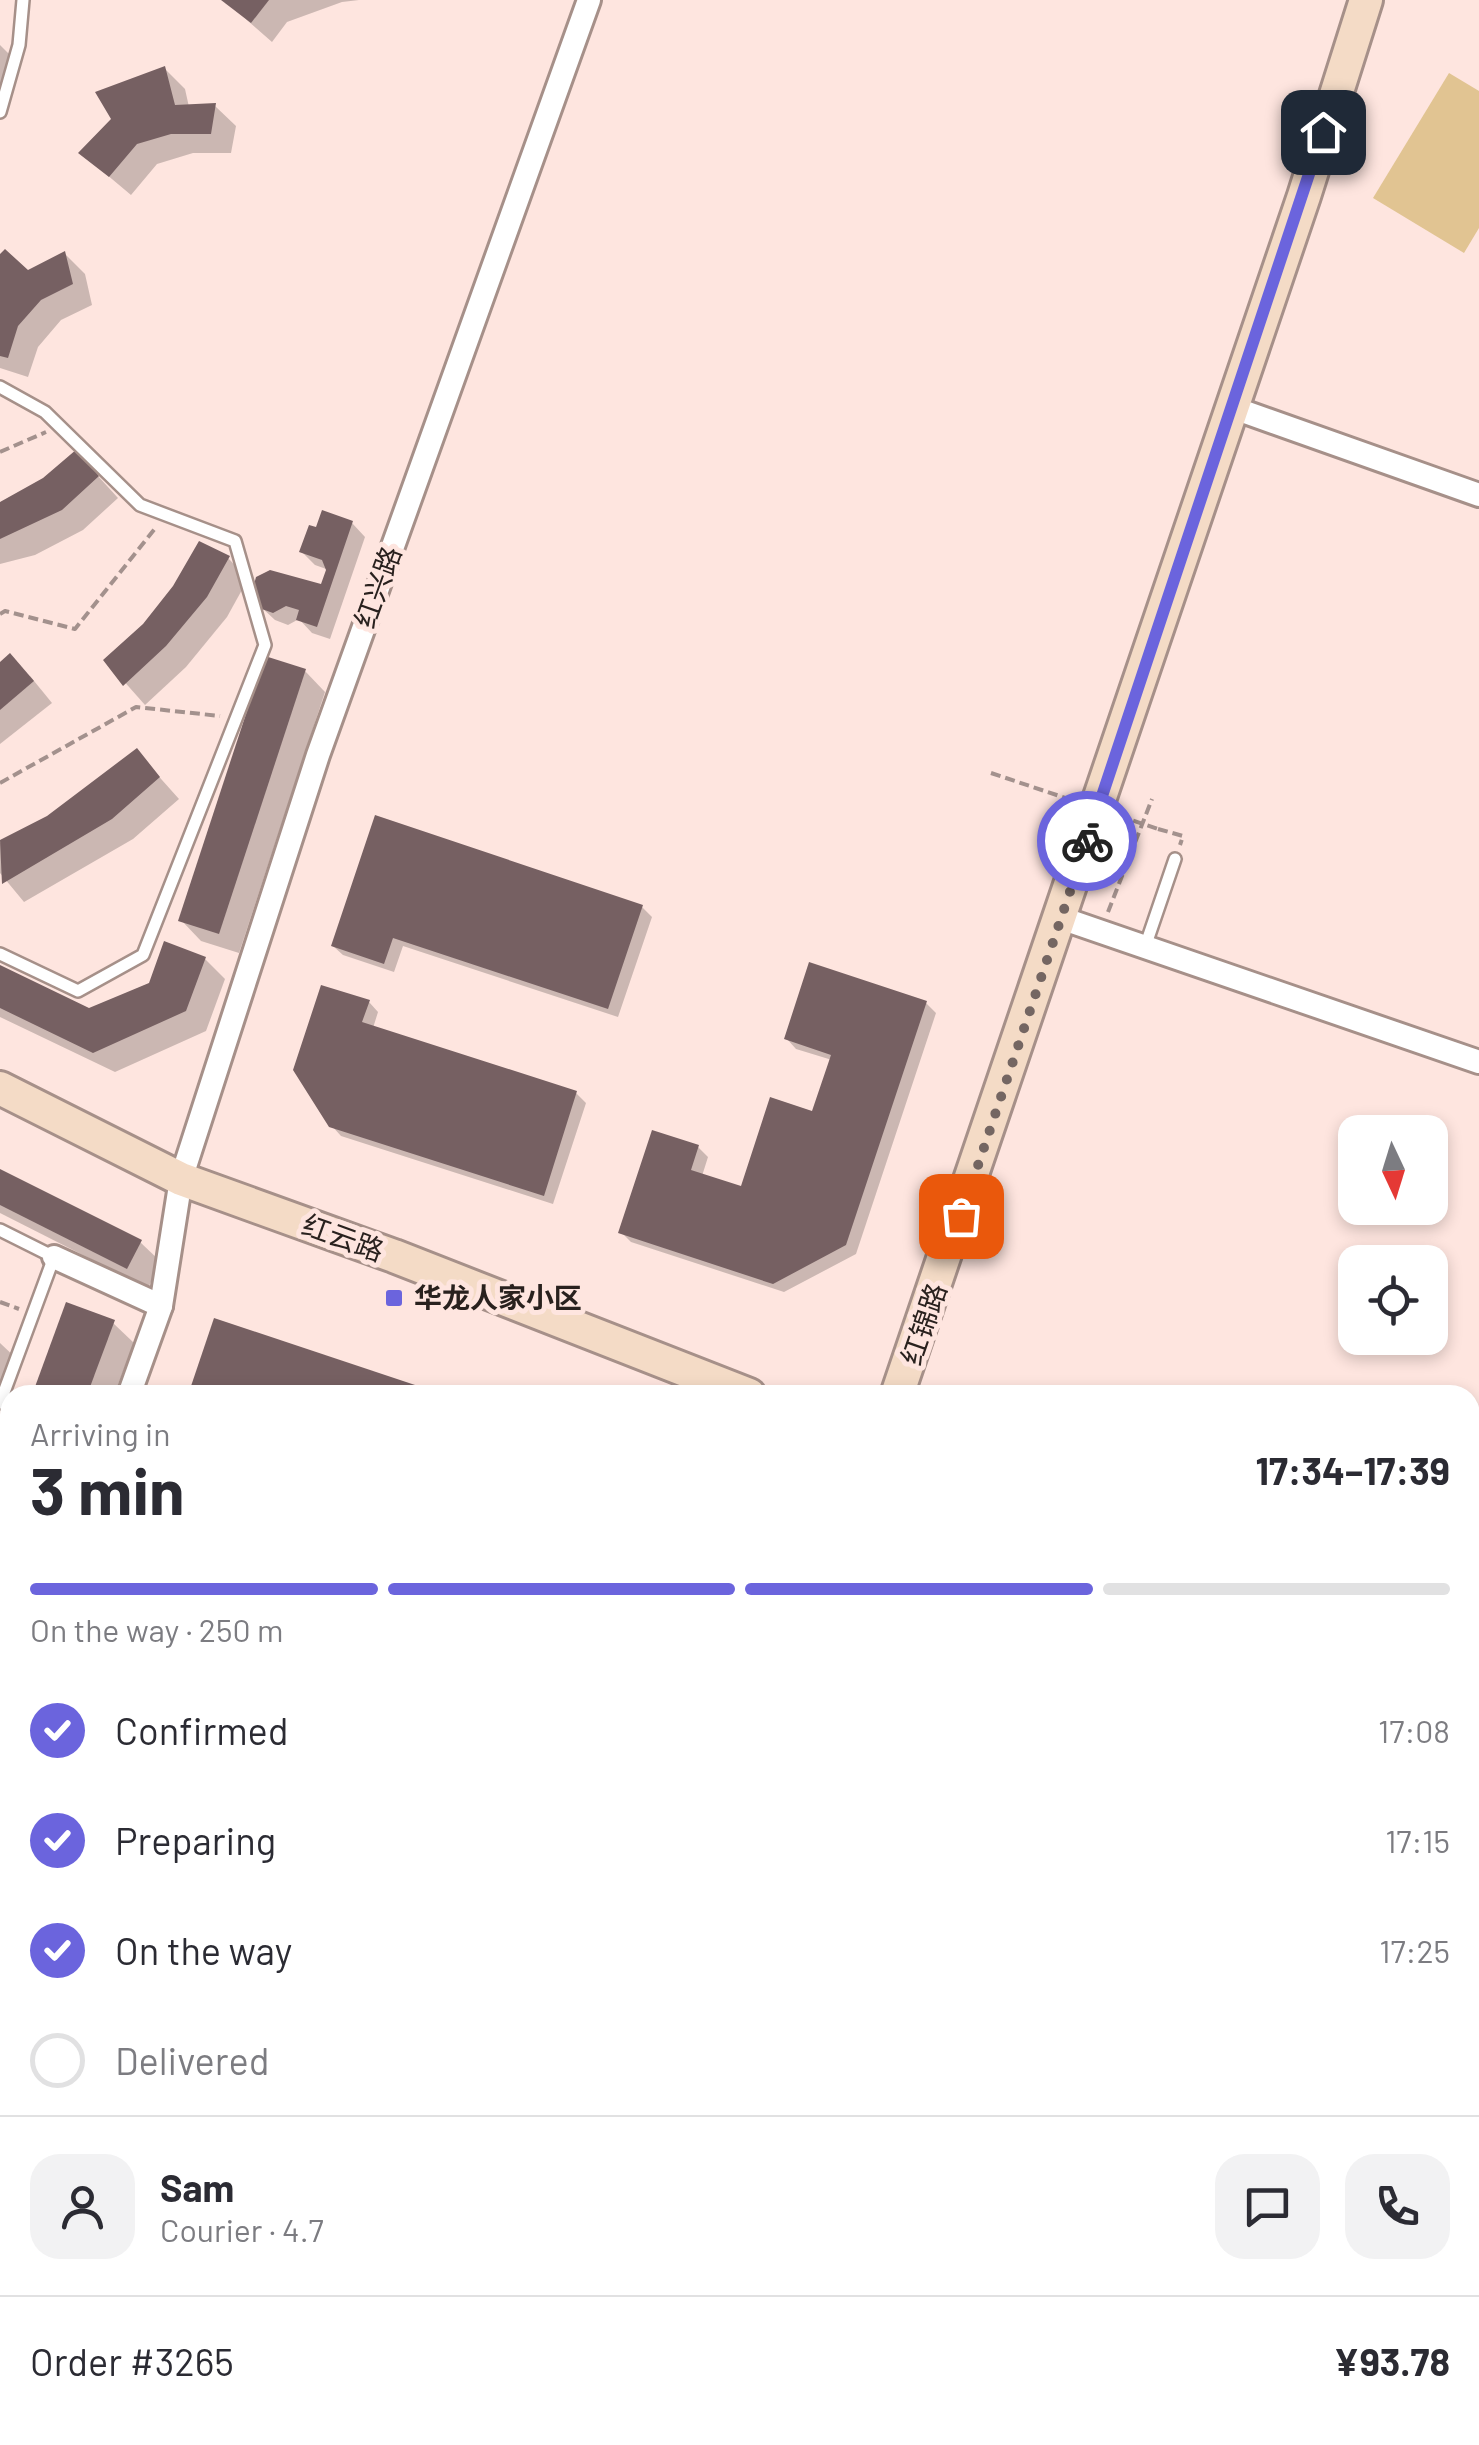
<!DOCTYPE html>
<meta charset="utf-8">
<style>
:root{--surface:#fff;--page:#f2f2f3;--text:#2b2b33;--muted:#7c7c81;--line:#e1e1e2;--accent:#6b64dd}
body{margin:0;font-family:Barlow,"Noto Sans SC",sans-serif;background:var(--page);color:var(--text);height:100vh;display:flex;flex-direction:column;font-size:38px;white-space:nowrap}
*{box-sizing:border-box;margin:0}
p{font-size:32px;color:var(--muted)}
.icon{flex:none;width:55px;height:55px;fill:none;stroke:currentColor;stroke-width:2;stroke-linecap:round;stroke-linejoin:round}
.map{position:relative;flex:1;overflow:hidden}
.side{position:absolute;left:0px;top:1385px;width:1480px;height:1060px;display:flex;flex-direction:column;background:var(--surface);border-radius:30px 30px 0 0;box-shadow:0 5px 15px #0003}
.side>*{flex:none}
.needle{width:65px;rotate:176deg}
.controls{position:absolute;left:1338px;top:1115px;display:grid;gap:20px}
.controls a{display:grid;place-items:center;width:110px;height:110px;border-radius:20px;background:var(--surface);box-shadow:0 5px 15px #0003;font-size:50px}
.pin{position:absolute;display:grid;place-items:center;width:85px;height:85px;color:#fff;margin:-42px;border-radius:20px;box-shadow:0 5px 15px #0006}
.courier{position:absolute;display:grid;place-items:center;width:100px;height:100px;margin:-50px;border:8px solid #6b64dd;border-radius:50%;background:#fff;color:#222;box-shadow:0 2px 12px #0007}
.summary em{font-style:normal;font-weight:700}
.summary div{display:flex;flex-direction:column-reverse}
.summary{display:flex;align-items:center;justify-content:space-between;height:170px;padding:0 30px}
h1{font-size:65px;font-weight:700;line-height:75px}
.bar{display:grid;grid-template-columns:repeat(4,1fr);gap:15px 10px;align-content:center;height:120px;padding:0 30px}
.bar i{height:12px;border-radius:8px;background:var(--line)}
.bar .current{background:var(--accent)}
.bar p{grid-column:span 4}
.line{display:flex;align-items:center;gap:25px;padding:0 30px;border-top:2px solid var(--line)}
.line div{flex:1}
.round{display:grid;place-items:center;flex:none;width:105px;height:105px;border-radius:30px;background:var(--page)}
ol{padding:0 30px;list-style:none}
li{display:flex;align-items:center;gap:30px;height:110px}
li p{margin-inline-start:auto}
li .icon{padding:10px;border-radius:50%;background:var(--accent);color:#fff;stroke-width:4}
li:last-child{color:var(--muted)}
li i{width:55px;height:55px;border:5px solid var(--line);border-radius:50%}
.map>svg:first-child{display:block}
.green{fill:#e1c492}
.shadow{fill:#0003}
.building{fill:#766062}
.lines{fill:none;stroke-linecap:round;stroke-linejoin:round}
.lane-casing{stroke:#a69089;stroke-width:16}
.street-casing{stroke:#a69089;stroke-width:28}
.secondary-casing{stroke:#a69089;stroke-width:38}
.path{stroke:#a3918d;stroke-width:4;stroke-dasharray:10 5;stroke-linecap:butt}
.lane{stroke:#fff;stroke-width:11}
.street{stroke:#fff;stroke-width:22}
.secondary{stroke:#f4dbc6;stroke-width:32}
.path-bridge{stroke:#a3918d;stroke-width:4;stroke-dasharray:10 5;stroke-linecap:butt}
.done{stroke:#746662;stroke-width:10;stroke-dasharray:0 18}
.route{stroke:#6b64dd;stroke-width:12}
.poi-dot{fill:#6b64dd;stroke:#fee5df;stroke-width:4}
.labels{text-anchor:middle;stroke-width:10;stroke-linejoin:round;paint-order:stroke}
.street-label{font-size:28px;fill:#29211e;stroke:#fee5df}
.poi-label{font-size:28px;font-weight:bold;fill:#29211e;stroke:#fee5df;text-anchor:start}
</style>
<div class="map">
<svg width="1479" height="2445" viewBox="0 0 1479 2445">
<rect width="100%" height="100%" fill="#fee5df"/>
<g class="green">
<path d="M1449,73L1479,91V228L1464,253L1373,198Z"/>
<path d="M281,2435H439L435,2445H278Z"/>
</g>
<g class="shadow">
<path d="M224,0H359L342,2L287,22L272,42Z"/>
<path d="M0,45L11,56L3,89L0,88Z"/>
<path d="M165,69L185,89L189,107L215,106L236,126L231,153H193L157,164L131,195L81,153Z"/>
<path d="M65,254L85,274L92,305L61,320L38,347L28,377L0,368V257L28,273Z"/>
<path d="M77,453L118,498L83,530L35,555L0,564V505L45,480Z"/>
<path d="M352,523L365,537L330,639L312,633L299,619L288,625L275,620L260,606L322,587L329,570L315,565L302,552Z"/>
<path d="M228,558L248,579L227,617L186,667L145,705L106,661Z"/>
<path d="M0,665L30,676L52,703L0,744Z"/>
<path d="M305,671L325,692L239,953L201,941L181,920Z"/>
<path d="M137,752L179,799L133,839L24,902L0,873V843L48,818Z"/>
<path d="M376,818L642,907L652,917L618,1017L403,946L394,972L343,955L333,946Z"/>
<path d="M205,959L225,979L206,1031L115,1072L0,1017V968L88,1010Z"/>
<path d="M369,1002L378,1012L373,1028L576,1093L586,1103L553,1204L341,1136L331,1125L296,1070Z"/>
<path d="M926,1003L936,1013L856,1254L784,1292L631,1242L621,1232L698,1147L708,1157L702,1176L742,1189L814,1114L832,1060L796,1049L787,1039Z"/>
<path d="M0,1172L140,1242L161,1262L148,1288L0,1213Z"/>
<path d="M113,1323L134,1343L114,1395H34Z"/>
<path d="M0,1343L18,1360L7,1388L0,1386Z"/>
<path d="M10,1461V1619L0,1616V1488Z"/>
<path d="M0,1652L10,1662V1684L0,1713Z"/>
<path d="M10,1963V2188L0,2185V1992Z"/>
<path d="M1470,1998L1479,2003V2101L1470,2097Z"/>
<path d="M10,2383V2435H124L121,2445H0V2412Z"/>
<path d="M151,2435H289L285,2445H148Z"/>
<path d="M1075,2435H1133L1131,2445Z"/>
</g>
<g class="building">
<path d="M221,0H269L251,23Z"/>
<path d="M165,66L175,105L216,103L211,134H171L137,144L109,177L78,153L111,119L95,92Z"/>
<path d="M5,249L28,270L65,251L73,284L41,300L18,326L8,358L0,356V254Z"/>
<path d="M77,449L99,476L62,510L0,539V502L43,478Z"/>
<path d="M322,510L353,521L317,627L296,620L299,610L286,606L273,613L259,608L251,596L256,577L270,570L321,584L326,570L322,560L299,552L309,525L316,527Z"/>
<path d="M199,541L230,556L207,597L166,646L123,686L103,660L143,624L173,586Z"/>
<path d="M10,653L34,681L0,710V662Z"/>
<path d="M265,656L306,669L219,934L178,921Z"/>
<path d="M137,748L160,777L112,819L2,884L0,840L47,816Z"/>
<path d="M375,815L643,905L608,1009L393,938L384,964L331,946Z"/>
<path d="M164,941L206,957L186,1011L93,1053L0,1008V965L89,1008L149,983Z"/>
<path d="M809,962L927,1001L846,1245L773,1284L618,1233L652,1130L699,1145L691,1170L741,1186L770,1097L812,1111L831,1055L784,1039Z"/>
<path d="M321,985L370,1000L362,1022L577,1091L544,1196L329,1127L293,1070Z"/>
<path d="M0,1169L142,1240L127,1269L0,1205Z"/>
<path d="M66,1302L115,1320L87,1395H32Z"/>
<path d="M214,1318L442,1394L441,1395H188Z"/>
<path d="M10,1455V1604L9,1608L0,1604V1481Z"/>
<path d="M9,1957H10V2181L0,2177V1984Z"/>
<path d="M1470,1996L1479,2000V2093L1470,2088Z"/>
<path d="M9,2377L10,2435H107L103,2445H0V2404Z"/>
<path d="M1470,2421L1479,2425V2445H1445L1449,2435H1470Z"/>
<path d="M149,2435H271L268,2445H145Z"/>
</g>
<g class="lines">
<defs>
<g id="lane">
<path d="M0,112L19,45L23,0"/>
<path d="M0,387L45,412L140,505L235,541L265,645L143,955L78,991L0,954"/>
<path d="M1145,947L1175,859"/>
<path d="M0,1230L54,1257L0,1403"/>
<path d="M525,2445L528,2435"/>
</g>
<g id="street">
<path d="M1231,407L1479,495"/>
<path d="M1061,918L1479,1062"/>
<path d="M54,1257L161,1306"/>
<path d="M129,1395L161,1306L181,1179L318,755L589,0"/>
<path d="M0,1754L10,1726"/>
</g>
<g id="secondary">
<path d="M0,1088L181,1179L394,1256L749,1395"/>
<path d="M897,1395L1304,196L1366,0"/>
<path d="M1470,1725L1479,1729"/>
</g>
</defs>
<use href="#lane" class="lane-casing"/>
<use href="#street" class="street-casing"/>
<use href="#secondary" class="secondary-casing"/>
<g class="path">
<path d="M0,452L46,432"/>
<path d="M0,614L5,611L75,629L157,526"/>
<path d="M0,783L136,707L220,716"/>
<path d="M1158,829L1183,836L1180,845"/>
<path d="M1108,912L1152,799"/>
<path d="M0,1302L19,1309"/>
</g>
<use href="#lane" class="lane"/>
<use href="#street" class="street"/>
<use href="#secondary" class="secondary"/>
<path class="path-bridge" d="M991,773L1158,829"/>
</g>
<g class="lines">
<path class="done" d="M961,1216L1087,841"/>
<path class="route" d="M1087,841L1323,132"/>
</g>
<rect class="poi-dot" x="384" y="1288" width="20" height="20" rx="5"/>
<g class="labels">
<g class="street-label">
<text transform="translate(378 587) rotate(-70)" y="10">红兴路</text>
<text transform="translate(343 1238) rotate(20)" y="10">红云路</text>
<text transform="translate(924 1324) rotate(-71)" y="10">红锦路</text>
</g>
<g class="poi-label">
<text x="414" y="1308">华龙人家小区</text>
</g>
</g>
</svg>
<div class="controls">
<a><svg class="needle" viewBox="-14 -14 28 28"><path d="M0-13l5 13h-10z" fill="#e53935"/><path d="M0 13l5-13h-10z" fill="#7c7c81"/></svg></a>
<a><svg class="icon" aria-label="locate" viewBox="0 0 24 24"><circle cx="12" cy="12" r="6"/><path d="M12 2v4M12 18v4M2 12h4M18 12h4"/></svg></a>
</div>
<div class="pin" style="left:961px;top:1216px;background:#ea580c"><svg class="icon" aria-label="bag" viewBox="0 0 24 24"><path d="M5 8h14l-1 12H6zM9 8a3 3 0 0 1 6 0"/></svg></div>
<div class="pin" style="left:1323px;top:132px;background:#1f2937"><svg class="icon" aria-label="home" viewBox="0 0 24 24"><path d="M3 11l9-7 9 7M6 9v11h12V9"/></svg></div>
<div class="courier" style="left:1087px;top:841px"><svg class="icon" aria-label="bike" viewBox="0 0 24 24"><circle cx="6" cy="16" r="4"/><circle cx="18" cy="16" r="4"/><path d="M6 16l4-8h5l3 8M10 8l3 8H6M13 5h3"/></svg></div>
<section class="side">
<div class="summary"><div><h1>3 min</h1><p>Arriving in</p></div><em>17:34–17:39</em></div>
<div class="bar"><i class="current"></i><i class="current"></i><i class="current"></i><i></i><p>On the way · 250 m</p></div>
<ol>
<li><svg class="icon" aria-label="check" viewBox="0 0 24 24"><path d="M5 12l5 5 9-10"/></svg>Confirmed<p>17:08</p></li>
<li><svg class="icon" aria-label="check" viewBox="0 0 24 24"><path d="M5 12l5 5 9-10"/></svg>Preparing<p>17:15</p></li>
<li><svg class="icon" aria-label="check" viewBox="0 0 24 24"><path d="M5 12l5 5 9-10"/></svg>On the way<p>17:25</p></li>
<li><i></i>Delivered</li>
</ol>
<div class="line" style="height:180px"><a class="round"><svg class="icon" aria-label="person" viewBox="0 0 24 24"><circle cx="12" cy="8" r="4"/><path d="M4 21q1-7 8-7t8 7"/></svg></a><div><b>Sam</b><p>Courier · 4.7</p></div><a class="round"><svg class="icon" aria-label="chat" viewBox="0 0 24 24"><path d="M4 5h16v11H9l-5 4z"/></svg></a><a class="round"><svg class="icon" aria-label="phone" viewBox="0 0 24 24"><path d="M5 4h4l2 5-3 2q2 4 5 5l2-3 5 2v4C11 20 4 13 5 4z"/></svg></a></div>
<div class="line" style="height:130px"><div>Order #3265</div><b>¥93.78</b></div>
</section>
</div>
